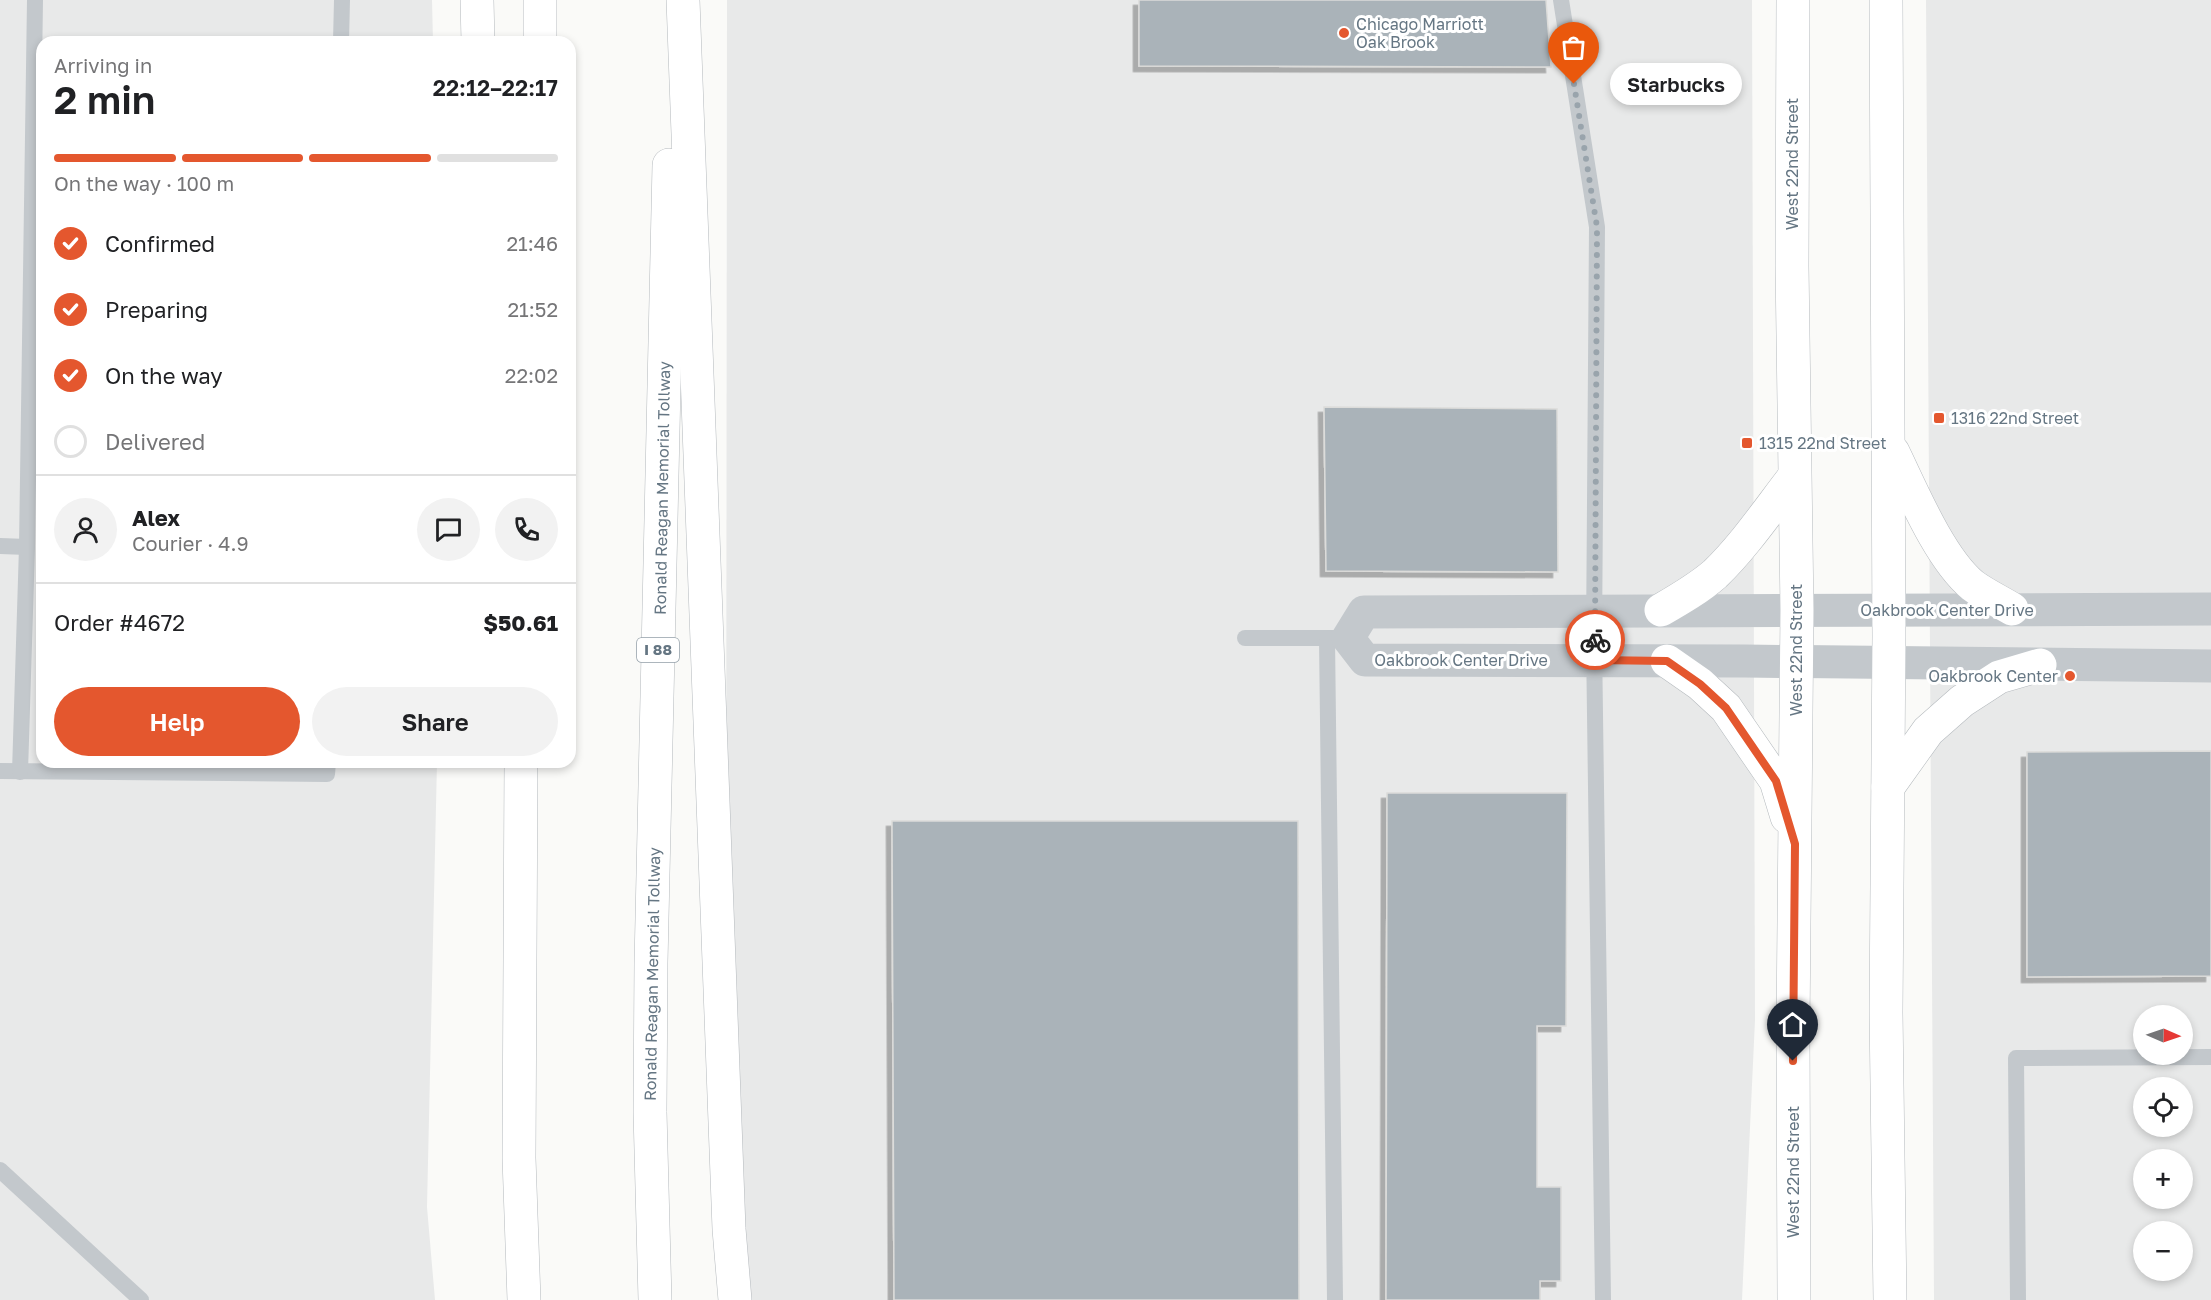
<!DOCTYPE html>
<meta charset="utf-8">
<style>
:root{--surface:#fff;--page:#f2f2f2;--text:#202124;--muted:#757577;--line:#e0e0e0;--accent:#e4572e}
body{margin:0;font-family:"Golos Text",sans-serif;background:var(--page);color:var(--text);height:100vh;display:flex;flex-direction:column;font-size:22px;white-space:nowrap}
*{box-sizing:border-box;margin:0}
p{font-size:20px;color:var(--muted)}
.icon{flex:none;width:33px;height:33px;fill:none;stroke:currentColor;stroke-width:2;stroke-linecap:round;stroke-linejoin:round}
.map{position:relative;flex:1;overflow:hidden}
.panel{position:absolute;left:36px;top:36px;width:540px;height:732px;display:flex;flex-direction:column;background:var(--surface);border-radius:18px;box-shadow:0 3px 9px #0003}
.panel>*{flex:none}
.needle{width:39px;rotate:92deg}
.tools{position:absolute;left:2133px;top:1005px;display:grid;gap:12px}
.tools a{display:grid;place-items:center;width:60px;height:60px;border-radius:50%;background:var(--surface);box-shadow:0 3px 9px #0003;font-size:30px}
.pin{position:absolute;display:grid;place-items:center;width:51px;height:51px;color:#fff;margin:-62px -26px;border-radius:50% 50% 50% 0;rotate:-45deg;box-shadow:0 0 6px #0007}
.pin .icon{rotate:45deg}
.courier{position:absolute;display:grid;place-items:center;width:60px;height:60px;margin:-30px;border:4px solid #e4572e;border-radius:50%;background:#fff;color:#222;box-shadow:0 2px 8px #0007}
.bubble{position:absolute;height:42px;border-radius:21px;background:var(--surface);box-shadow:0 3px 9px #0003;font-size:20px;font-weight:600;line-height:42px;text-align:center}
.headline em{font-style:normal;font-weight:600}
.headline div{display:flex;flex-direction:column-reverse}
.headline{display:flex;align-items:center;justify-content:space-between;height:102px;padding:0 18px}
h1{font-size:39px;font-weight:600;line-height:45px}
.bar{display:grid;grid-template-columns:repeat(4,1fr);gap:9px 6px;align-content:center;height:72px;padding:0 18px}
.bar i{height:8px;border-radius:4px;background:var(--line)}
.bar .current{background:var(--accent)}
.bar p{grid-column:span 4}
.line{display:flex;align-items:center;gap:15px;padding:0 18px;border-top:2px solid var(--line)}
.line div{flex:1}
.round{display:grid;place-items:center;flex:none;width:63px;height:63px;border-radius:32px;background:var(--page)}
ol{padding:0 18px;list-style:none}
li{display:flex;align-items:center;gap:18px;height:66px}
li p{margin-inline-start:auto}
li .icon{padding:6px;border-radius:50%;background:var(--accent);color:#fff;stroke-width:4}
li:last-child{color:var(--muted)}
li i{width:33px;height:33px;border:3px solid var(--line);border-radius:50%}
.primary-button{display:flex;gap:12px;margin-top:auto;padding:12px 18px}
.primary-button a{flex:1;height:69px;border-radius:36px;background:var(--accent);color:#fff;font-size:24px;font-weight:600;line-height:69px;text-align:center}
.primary-button a+a{background:var(--page);color:var(--text)}
.map>svg:first-child{display:block}
.built{fill:#e8e9e9;fill-rule:evenodd}
.building{fill:#aab3b9;stroke:#dcdcda;stroke-width:1.5;filter:url(#shadow)}
.lines{fill:none;stroke-linecap:round;stroke-linejoin:round}
.primary-casing{stroke:#b5babe;stroke-width:34}
.highway-casing{stroke:#b4b9bd;stroke-width:34}
.lane{stroke:#c3c8cc;stroke-width:16}
.street{stroke:#c3c8cc;stroke-width:33}
.primary{stroke:#fff;stroke-width:33}
.highway{stroke:#fff;stroke-width:33}
.done{stroke:#99a4ac;stroke-width:6;stroke-dasharray:0 10.8}
.route{stroke:#e4572e;stroke-width:8}
.poi-dot{fill:#e4572e;stroke:#fff;stroke-width:2}
.labels{text-anchor:middle;stroke-width:6;stroke-linejoin:round;paint-order:stroke}
.shield{fill:#fff;stroke:#939fa8;stroke-width:1.5}
.shield-label{font-size:15px;font-weight:bold;fill:#657683}
.poi-label{font-size:16px;fill:#657683;stroke:#fff;text-anchor:start}
.street-label{font-size:16px;fill:#657683;stroke:#fff}
</style>
<div class="map">
<svg width="2211" height="1300" viewBox="0 0 2211 1300">
<defs>
<filter id="shadow"><feDropShadow dx="-5.5" dy="5.5" stdDeviation="0" flood-color="#0004"/></filter>
</defs>
<rect width="100%" height="100%" fill="#fafaf8"/>
<g class="built">
<path d="M0,0H432L433,42H42V762H437L427,1207L435,1300H0Z"/>
<path d="M727,0H1752L1755,1020L1742,1300H744L726,982Z"/>
<path d="M1926,0H2211V1300H1934ZM2144,1016H2182V1054H2144ZM2144,1088H2182V1126H2144ZM2144,1160H2182V1198H2144ZM2144,1232H2182V1270H2144Z"/>
</g>
<g class="building">
<path d="M1139,0H1546L1551,67L1139,66Z"/>
<path d="M1324,407L1557,409L1558,572L1326,571Z"/>
<path d="M2211,751V976L2027,977V752Z"/>
<path d="M1387,793H1567L1566,1026H1537V1187H1561V1281H1540V1300H1386Z"/>
<path d="M892,821H1298L1299,1300H894Z"/>
</g>
<g class="lines">
<defs>
<g id="primary">
<path d="M1793,0L1792,266L1797,610L1793,1027L1794,1300"/>
<path d="M1886,0L1889,636L1886,1012L1890,1300"/>
<path d="M1893,452C1912,491 1939,557 1972,585C1984,594 1999,601 2012,609"/>
<path d="M1661,610C1680,599 1699,588 1715,574C1745,545 1769,509 1794,477"/>
<path d="M1667,661L1700,684L1726,708L1776,781L1787,817"/>
<path d="M1888,787L1928,731L1962,701L1999,677L2040,665"/>
</g>
<g id="highway">
<path d="M477,0L478,42"/>
<path d="M683,0L729,1229L735,1300"/>
<path d="M540,42V0"/>
<path d="M521,762L519,1158L524,1300"/>
<path d="M655,1300L650,1112L651,963L669,165"/>
</g>
</defs>
<use href="#primary" class="primary-casing"/>
<use href="#highway" class="highway-casing"/>
<g class="lane">
<path d="M1561,0L1597,227L1594,641L1603,1300"/>
<path d="M341,42L342,0"/>
<path d="M0,546L27,547"/>
<path d="M1245,638H1337"/>
<path d="M1327,638L1335,1300"/>
<path d="M0,771L327,774L328,762"/>
<path d="M20,772L27,547L35,0"/>
<path d="M0,1170L141,1300"/>
<path d="M2018,1300L2016,1058L2211,1057"/>
</g>
<path class="street" d="M2211,609L1364,612L1348,638L1365,660L1745,661L2211,666"/>
<use href="#primary" class="primary"/>
<use href="#highway" class="highway"/>
</g>
<g class="lines">
<path class="done" d="M1574,84L1597,227L1595,640"/>
<path class="route" d="M1595,640V660L1667,661L1700,684L1726,708L1776,781L1795,844L1793,1061"/>
</g>
<g class="poi-dot">
<circle cx="1344" cy="33" r="6"/>
<rect x="1933" y="412" width="12" height="12" rx="3"/>
<rect x="1741" y="437" width="12" height="12" rx="3"/>
<circle cx="2070" cy="676" r="6"/>
</g>
<g class="labels">
<rect class="shield" x="637" y="638" width="42" height="24" rx="4.5"/>
<g class="shield-label">
<text x="658" y="655">I 88</text>
</g>
<g class="poi-label">
<text x="1356" y="30">Chicago Marriott<tspan x="1356" dy="18">Oak Brook</tspan></text>
<text x="1951" y="424">1316 22nd Street</text>
<text x="1759" y="449">1315 22nd Street</text>
<text x="2058" y="682" text-anchor="end">Oakbrook Center</text>
</g>
<g class="street-label">
<text transform="translate(1792 164) rotate(-90)" y="6">West 22nd Street</text>
<text transform="translate(662 488) rotate(-89)" y="6">Ronald Reagan Memorial Tollway</text>
<text x="1947" y="616">Oakbrook Center Drive</text>
<text transform="translate(1796 650) rotate(-90)" y="6">West 22nd Street</text>
<text x="1461" y="666">Oakbrook Center Drive</text>
<text transform="translate(652 974) rotate(-89)" y="6">Ronald Reagan Memorial Tollway</text>
<text transform="translate(1793 1172) rotate(-90)" y="6">West 22nd Street</text>
</g>
</g>
</svg>
<div class="tools">
<a><svg class="needle" viewBox="-14 -14 28 28"><path d="M0-13l5 13h-10z" fill="#e53935"/><path d="M0 13l5-13h-10z" fill="#757577"/></svg></a>
<a><svg class="icon" aria-label="locate" viewBox="0 0 24 24"><circle cx="12" cy="12" r="6"/><path d="M12 2v4M12 18v4M2 12h4M18 12h4"/></svg></a>
<a>+</a>
<a>−</a>
</div>
<div class="pin" style="left:1574px;top:84px;background:#ea580c"><svg class="icon" aria-label="bag" viewBox="0 0 24 24"><path d="M5 8h14l-1 12H6zM9 8a3 3 0 0 1 6 0"/></svg></div>
<div class="pin" style="left:1793px;top:1061px;background:#1f2937"><svg class="icon" aria-label="home" viewBox="0 0 24 24"><path d="M3 11l9-7 9 7M6 9v11h12V9"/></svg></div>
<div class="courier" style="left:1595px;top:640px"><svg class="icon" aria-label="bike" viewBox="0 0 24 24"><circle cx="6" cy="16" r="4"/><circle cx="18" cy="16" r="4"/><path d="M6 16l4-8h5l3 8M10 8l3 8H6M13 5h3"/></svg></div>
<div class="bubble" style="left:1610px;top:63px;width:132px">Starbucks</div>
<section class="panel">
<div class="headline"><div><h1>2 min</h1><p>Arriving in</p></div><em>22:12–22:17</em></div>
<div class="bar"><i class="current"></i><i class="current"></i><i class="current"></i><i></i><p>On the way · 100 m</p></div>
<ol>
<li><svg class="icon" aria-label="check" viewBox="0 0 24 24"><path d="M5 12l5 5 9-10"/></svg>Confirmed<p>21:46</p></li>
<li><svg class="icon" aria-label="check" viewBox="0 0 24 24"><path d="M5 12l5 5 9-10"/></svg>Preparing<p>21:52</p></li>
<li><svg class="icon" aria-label="check" viewBox="0 0 24 24"><path d="M5 12l5 5 9-10"/></svg>On the way<p>22:02</p></li>
<li><i></i>Delivered</li>
</ol>
<div class="line" style="height:108px"><a class="round"><svg class="icon" aria-label="person" viewBox="0 0 24 24"><circle cx="12" cy="8" r="4"/><path d="M4 21q1-7 8-7t8 7"/></svg></a><div><b>Alex</b><p>Courier · 4.9</p></div><a class="round"><svg class="icon" aria-label="chat" viewBox="0 0 24 24"><path d="M4 5h16v11H9l-5 4z"/></svg></a><a class="round"><svg class="icon" aria-label="phone" viewBox="0 0 24 24"><path d="M5 4h4l2 5-3 2q2 4 5 5l2-3 5 2v4C11 20 4 13 5 4z"/></svg></a></div>
<div class="line" style="height:78px"><div>Order #4672</div><b>$50.61</b></div>
<div class="primary-button"><a>Help</a><a>Share</a></div>
</section>
</div>
